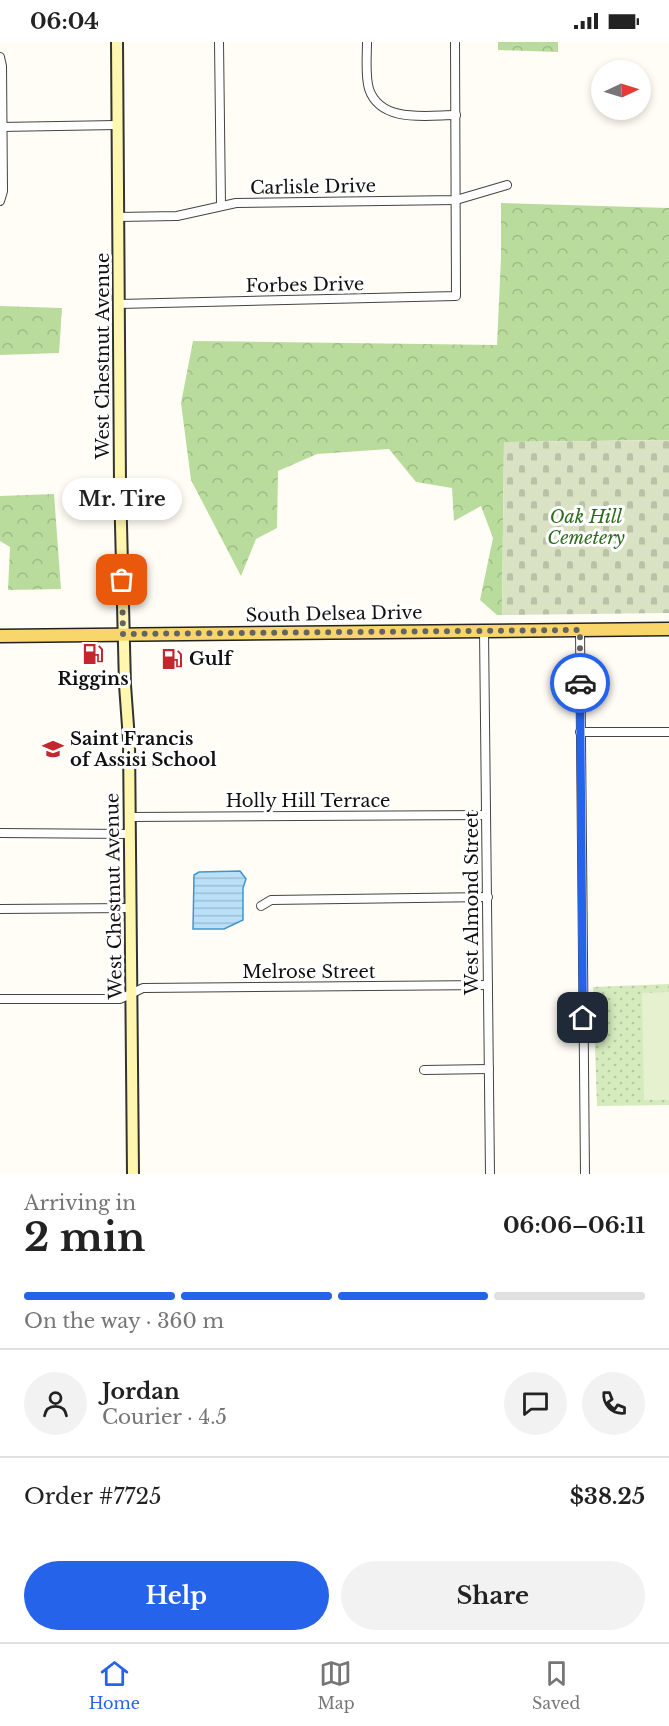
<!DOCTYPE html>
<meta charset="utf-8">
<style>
:root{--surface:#fff;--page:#f2f2f2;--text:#222;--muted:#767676;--line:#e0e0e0;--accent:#2563eb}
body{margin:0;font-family:"Libre Baskerville",serif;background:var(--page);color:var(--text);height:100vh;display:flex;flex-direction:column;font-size:22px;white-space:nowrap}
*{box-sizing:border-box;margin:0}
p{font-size:20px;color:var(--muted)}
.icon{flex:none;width:33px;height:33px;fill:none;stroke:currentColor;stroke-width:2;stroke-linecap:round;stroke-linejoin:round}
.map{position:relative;height:1132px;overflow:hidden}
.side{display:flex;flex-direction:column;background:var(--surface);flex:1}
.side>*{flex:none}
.needle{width:39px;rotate:86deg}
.tools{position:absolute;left:591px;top:18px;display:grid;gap:12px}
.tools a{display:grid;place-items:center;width:60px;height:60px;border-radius:50%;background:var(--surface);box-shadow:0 3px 9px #0003;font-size:30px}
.pin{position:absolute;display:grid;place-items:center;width:51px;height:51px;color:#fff;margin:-26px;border-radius:12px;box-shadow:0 3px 9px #0006}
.courier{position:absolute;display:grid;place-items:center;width:60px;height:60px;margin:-30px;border:4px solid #2563eb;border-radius:50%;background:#fff;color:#222;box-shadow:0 2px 8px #0007}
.bubble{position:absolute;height:42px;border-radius:21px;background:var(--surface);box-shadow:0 3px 9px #0003;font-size:20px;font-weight:800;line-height:42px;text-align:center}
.head em{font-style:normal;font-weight:800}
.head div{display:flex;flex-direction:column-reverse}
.head{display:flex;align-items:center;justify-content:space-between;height:102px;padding:0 24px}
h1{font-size:39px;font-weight:800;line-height:45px}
.bar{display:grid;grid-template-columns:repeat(4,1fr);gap:9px 6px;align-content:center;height:72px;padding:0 24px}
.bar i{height:8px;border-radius:4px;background:var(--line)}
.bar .active{background:var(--accent)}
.bar p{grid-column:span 4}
.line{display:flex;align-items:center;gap:15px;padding:0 24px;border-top:2px solid var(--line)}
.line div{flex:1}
.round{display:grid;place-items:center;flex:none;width:63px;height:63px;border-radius:32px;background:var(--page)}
.cta{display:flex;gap:12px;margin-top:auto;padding:12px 24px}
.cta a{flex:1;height:69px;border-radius:36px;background:var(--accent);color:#fff;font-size:24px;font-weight:800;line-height:69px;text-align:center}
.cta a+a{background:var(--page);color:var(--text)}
.status{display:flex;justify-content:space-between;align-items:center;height:42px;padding:0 30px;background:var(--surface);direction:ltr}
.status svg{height:16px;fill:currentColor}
.tab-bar{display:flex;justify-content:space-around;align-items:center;height:84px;border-top:2px solid var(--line);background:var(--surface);font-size:16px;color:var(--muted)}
.tab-bar a{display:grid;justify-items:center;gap:3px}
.tab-bar .active{color:var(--accent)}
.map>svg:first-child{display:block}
.grass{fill:url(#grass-dots)}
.forest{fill:url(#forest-crowns)}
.cemetery{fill:url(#cemetery-stones)}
.pitch{fill:#e6f2cf}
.water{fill:url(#water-rules);stroke:#3f96cf;stroke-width:1.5}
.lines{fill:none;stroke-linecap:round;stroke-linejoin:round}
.street-casing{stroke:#444;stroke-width:10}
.secondary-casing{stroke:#333;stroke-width:14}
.primary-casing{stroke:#222;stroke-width:15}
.street{stroke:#fff;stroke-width:8}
.secondary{stroke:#fff6b0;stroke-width:10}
.primary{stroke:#f9d66b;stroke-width:12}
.done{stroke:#646461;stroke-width:6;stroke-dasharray:0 10.8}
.route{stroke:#2563eb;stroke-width:8}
.labels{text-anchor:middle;stroke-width:6;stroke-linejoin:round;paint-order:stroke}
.street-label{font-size:18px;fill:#111;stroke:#fff}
.park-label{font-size:18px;font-style:italic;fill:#2f6b1f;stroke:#fff}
.poi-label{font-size:18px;font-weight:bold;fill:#111;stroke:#fff;text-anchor:start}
</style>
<div class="status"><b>06:04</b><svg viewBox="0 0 49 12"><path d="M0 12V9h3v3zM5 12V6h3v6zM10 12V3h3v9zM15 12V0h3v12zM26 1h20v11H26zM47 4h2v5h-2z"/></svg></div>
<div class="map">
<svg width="669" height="1132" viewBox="0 0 669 1132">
<defs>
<pattern id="grass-dots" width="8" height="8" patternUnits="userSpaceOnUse" patternTransform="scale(1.5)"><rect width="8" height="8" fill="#d5ebbd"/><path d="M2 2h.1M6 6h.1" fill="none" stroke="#b6c8a1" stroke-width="1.8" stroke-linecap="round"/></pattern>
<pattern id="forest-crowns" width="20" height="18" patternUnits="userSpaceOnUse" patternTransform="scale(1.5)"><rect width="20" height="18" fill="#b9dc9c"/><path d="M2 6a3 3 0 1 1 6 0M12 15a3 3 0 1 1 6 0" fill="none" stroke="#9ebc85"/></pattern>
<pattern id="cemetery-stones" width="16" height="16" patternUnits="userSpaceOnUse" patternTransform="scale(1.5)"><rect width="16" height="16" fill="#d9e3c4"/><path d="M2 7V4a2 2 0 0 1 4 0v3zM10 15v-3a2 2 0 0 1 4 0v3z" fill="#b9c2a7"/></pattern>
<pattern id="water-rules" width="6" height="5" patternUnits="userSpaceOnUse" patternTransform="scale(1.5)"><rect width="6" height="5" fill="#b9e0f7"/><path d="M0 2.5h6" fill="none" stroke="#9ebfd3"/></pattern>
</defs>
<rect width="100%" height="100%" fill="#fffdf5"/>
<path class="grass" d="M669,942V1063L597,1064L593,945Z"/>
<g class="forest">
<path d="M498,0H558V10L498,8Z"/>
<path d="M501,161L669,166V398L504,400L502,573H497L480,558L493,496L481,464L454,479L452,446L416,440L389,407L317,412L278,429L277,486L256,497L241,534L191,438L181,361L193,299L497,303L501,215Z"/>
<path d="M0,264L62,266L59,311L0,313Z"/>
<path d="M54,452L61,547L8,548L10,505L0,499V454Z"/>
</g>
<path class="cemetery" d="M669,398V571L502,573L504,400Z"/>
<path class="pitch" d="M669,950V1058H644L642,951Z"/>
<path class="water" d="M240,829L246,837L243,846V878L224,887H193L194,833L199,830Z"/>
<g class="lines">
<defs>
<g id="street">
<path d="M219,0L221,163"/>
<path d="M367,0C367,15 365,33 369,47C381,82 428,73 456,73"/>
<path d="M0,15L2,24L3,149L0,159"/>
<path d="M0,85L117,83"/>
<path d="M118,175L177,174L236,161L456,158L507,143"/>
<path d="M119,262L456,254L455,0"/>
<path d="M580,588L585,1132"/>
<path d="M484,589L490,1132"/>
<path d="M580,690H669"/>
<path d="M130,775L486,773"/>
<path d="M0,791L130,792"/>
<path d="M261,864L271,858L488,855"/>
<path d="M0,867L131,866"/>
<path d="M0,957H120L143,946L488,943"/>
<path d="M424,1028L489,1027"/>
</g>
<path id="secondary" d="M117,0L120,443L125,643L129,698L133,1132"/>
<path id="primary" d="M0,594L669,587"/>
</defs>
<use href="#street" class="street-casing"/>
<use href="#secondary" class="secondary-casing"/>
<use href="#primary" class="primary-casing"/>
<use href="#street" class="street"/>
<use href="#secondary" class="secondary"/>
<use href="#primary" class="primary"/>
</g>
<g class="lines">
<path class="done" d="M122,538L123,592L580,588V641"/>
<path class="route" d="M580,641L583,976"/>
</g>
<defs>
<symbol id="fuel-bare" viewBox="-9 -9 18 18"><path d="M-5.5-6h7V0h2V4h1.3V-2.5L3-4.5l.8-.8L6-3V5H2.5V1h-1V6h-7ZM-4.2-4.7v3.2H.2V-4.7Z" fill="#c4262e" stroke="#fff" stroke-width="2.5" paint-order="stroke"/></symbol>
<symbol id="school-bare" viewBox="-9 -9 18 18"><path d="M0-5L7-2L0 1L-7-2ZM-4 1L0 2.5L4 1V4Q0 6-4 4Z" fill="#c4262e" stroke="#fff" stroke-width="2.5" paint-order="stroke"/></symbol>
</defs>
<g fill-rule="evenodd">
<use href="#fuel-bare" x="78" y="597" width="30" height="30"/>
<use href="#fuel-bare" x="157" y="602" width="30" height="30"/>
<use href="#school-bare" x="38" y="692" width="30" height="30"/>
</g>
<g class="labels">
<g class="street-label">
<text transform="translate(313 145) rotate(-1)" y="6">Carlisle Drive</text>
<text transform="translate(305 243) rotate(-1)" y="6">Forbes Drive</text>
<text transform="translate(103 314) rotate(-90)" y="6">West Chestnut Avenue</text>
<text transform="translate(334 572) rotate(-1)" y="6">South Delsea Drive</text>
<text x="308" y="765">Holly Hill Terrace</text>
<text transform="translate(114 854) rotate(-91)" y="6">West Chestnut Avenue</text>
<text transform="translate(472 861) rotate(-90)" y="6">West Almond Street</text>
<text x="309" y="936">Melrose Street</text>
</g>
<g class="park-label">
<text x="586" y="481">Oak Hill<tspan x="586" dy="21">Cemetery</tspan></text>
</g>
<g class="poi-label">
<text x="189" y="623">Gulf</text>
<text x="93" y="643" text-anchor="middle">Riggins</text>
<text x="70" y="703">Saint Francis<tspan x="70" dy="21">of Assisi School</tspan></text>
</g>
</g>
</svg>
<div class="tools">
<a><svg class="needle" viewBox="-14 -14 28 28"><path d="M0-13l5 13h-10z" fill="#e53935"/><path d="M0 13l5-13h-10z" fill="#767676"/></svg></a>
</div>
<div class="pin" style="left:122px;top:538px;background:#ea580c"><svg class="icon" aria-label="bag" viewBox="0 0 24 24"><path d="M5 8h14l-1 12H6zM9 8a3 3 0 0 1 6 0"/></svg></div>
<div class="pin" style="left:583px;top:976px;background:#1f2937"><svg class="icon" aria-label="home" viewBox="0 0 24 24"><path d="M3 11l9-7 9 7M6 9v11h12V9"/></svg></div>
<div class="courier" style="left:580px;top:641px"><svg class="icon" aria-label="car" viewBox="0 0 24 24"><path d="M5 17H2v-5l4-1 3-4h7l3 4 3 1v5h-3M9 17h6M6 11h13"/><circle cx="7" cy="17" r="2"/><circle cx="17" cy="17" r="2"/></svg></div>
<div class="bubble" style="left:62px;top:436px;width:120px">Mr. Tire</div>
</div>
<section class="side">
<div class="head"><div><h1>2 min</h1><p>Arriving in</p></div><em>06:06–06:11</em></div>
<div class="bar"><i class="active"></i><i class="active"></i><i class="active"></i><i></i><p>On the way · 360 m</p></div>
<div class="line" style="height:108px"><a class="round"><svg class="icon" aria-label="person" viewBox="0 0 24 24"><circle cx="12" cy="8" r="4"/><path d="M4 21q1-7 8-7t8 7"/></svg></a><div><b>Jordan</b><p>Courier · 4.5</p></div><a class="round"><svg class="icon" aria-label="chat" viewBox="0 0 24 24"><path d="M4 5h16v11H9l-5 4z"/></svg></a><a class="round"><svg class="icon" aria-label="phone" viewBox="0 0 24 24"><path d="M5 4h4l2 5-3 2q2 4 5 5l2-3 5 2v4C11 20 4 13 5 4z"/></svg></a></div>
<div class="line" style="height:78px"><div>Order #7725</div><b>$38.25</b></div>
<div class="cta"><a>Help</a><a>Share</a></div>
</section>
<nav class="tab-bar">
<a class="active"><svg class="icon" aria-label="home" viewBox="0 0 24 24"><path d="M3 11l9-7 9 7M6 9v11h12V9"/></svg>Home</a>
<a><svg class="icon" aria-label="map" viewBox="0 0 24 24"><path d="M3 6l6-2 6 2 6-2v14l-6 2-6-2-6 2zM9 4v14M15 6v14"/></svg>Map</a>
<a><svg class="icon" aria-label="saved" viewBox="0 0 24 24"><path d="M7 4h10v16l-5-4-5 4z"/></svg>Saved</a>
</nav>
